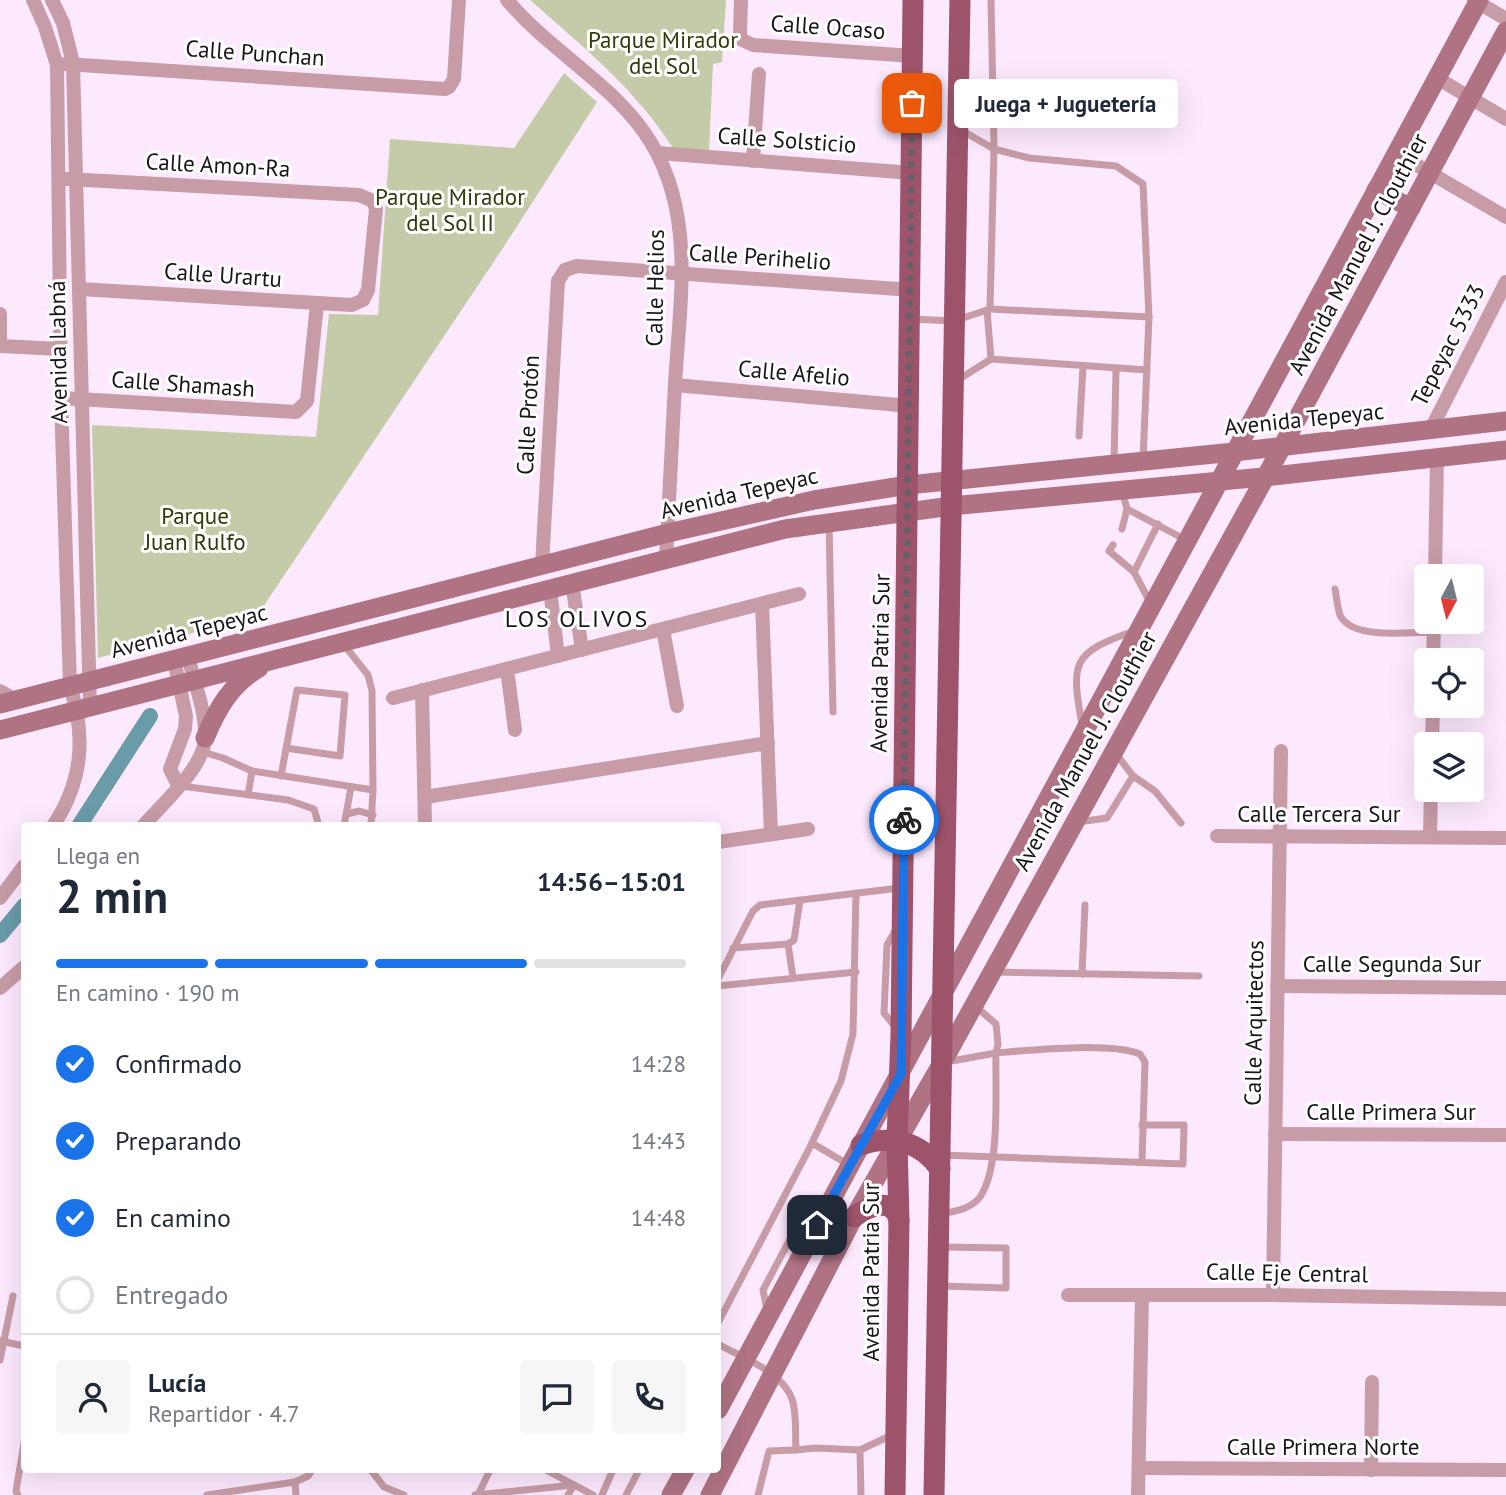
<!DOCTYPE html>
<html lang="es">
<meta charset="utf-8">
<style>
:root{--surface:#fff;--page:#f6f6f7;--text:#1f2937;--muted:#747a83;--line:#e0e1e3;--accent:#1a73e8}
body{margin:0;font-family:"PT Sans",sans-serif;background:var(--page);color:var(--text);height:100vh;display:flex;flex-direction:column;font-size:26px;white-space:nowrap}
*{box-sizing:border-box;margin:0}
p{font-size:23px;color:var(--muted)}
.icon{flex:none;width:38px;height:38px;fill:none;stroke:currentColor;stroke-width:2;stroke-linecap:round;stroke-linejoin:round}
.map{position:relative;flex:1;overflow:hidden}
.drawer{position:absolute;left:21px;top:822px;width:700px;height:651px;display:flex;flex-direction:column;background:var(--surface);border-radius:7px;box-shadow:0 7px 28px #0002}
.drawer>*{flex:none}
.needle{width:46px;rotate:187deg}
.buttons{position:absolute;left:1414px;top:564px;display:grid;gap:14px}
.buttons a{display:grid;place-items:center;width:70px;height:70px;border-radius:7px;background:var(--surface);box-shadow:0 7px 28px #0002;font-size:35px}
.pin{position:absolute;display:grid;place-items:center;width:60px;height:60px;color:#fff;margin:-30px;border-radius:14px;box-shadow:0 4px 10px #0006}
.courier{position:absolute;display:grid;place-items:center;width:70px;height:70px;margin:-35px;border:5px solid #1a73e8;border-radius:50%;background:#fff;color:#222;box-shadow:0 2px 9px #0007}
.bubble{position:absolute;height:49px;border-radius:7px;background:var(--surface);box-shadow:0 7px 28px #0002;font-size:23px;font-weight:800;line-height:49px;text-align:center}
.summary em{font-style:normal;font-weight:800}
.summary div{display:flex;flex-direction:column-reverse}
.summary{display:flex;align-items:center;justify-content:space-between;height:119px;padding:0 35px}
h1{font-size:46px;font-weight:800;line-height:52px}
.bar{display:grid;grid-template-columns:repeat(4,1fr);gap:10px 7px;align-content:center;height:84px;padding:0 35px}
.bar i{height:9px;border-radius:5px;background:var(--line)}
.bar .on{background:var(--accent)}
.bar p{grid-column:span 4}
.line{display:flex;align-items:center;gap:18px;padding:0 35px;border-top:2px solid var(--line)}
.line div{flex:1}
.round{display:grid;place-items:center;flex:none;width:74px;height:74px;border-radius:7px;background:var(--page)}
ol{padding:0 35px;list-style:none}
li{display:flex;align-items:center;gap:21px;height:77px}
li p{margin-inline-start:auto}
li .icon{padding:7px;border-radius:50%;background:var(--accent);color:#fff;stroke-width:4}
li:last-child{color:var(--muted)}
li i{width:38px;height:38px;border:4px solid var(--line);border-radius:50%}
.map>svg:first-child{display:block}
.green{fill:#c3cba9}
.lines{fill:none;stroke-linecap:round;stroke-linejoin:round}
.canal{stroke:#6a9ba9;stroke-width:16}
.lane{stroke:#c79ca7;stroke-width:7}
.street{stroke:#c79ca7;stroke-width:14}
.secondary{stroke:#af7383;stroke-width:19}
.primary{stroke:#9d546a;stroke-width:21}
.done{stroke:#695f6a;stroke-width:7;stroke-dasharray:0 12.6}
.route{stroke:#1a73e8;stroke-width:9}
.labels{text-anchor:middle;stroke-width:6;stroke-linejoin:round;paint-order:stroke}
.street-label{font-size:23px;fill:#1a141b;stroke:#fefefe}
.park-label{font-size:23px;fill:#323a0a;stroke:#fefefe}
.neighbourhood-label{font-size:24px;letter-spacing:2px;fill:#1a141b;stroke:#fefefe}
</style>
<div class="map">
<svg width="1506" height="1495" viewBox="0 0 1506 1495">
<rect width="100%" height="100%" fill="#fde9fe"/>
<g class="green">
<path d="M530,0H726L722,62L713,64L709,152L674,150C637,90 582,46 530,0Z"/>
<path d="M564,73L597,102L501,251L257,616L98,658L92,425L316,437L329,314L378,315L390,139L514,148Z"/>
</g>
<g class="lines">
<g class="canal">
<path d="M79,826L150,716"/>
<path d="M0,935L24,906"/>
</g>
<g class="lane">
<path d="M991,0L994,149L1029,158L1116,166L1143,184L1149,317L1143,460"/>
<path d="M990,309L1149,317"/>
<path d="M987,310L991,359"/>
<path d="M912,319L954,321L990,309L994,149L961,130"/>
<path d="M958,380L991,359L1147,370"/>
<path d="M1079,436L1083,367"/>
<path d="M1114,463L1116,370"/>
<path d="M1122,491L1127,509L1186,540"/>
<path d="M829,523L833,712"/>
<path d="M1122,529L1127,509"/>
<path d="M1113,545L1109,551L1134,572"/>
<path d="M1335,589C1337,597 1337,610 1341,617C1355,640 1410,632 1433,632"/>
<path d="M1151,604L1134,572L1158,524"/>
<path d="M345,646L368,675L372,691L373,790"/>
<path d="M1082,725C1071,662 1071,653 1134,631"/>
<path d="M203,752L223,758L252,771L373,790L371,826"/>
<path d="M281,776L297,690L345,695L340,756L286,748"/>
<path d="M1133,776L1155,791L1181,823"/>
<path d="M181,786L288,800L314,809L319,826"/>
<path d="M248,795L252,771"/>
<path d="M347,814L359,811L373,815"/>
<path d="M1078,822L1107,818L1133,776L1116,754"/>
<path d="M344,826L351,787"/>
<path d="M895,931L887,945L884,1013L896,1028"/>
<path d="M788,944L793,978"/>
<path d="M733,948L788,944L794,940L800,900"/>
<path d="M996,972L1199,976"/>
<path d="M1082,974L1085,905"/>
<path d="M718,979L753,911L760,905L899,888"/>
<path d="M718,986L856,972"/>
<path d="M946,1062L996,1053L998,1044L996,1024L975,1006"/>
<path d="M812,1143L849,1165"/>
<path d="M941,1155L1183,1164L1184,1125H1142"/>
<path d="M942,1214C955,1211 971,1209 980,1197C1001,1166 995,1090 996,1053C1032,1050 1108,1042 1140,1054L1145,1062L1142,1162"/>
<path d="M939,1286L1006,1288V1248L942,1247"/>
<path d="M767,1310L763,1290L805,1211L826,1204"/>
<path d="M718,1323L810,1147L841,1081L853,1034L856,893"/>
<path d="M1,1341L24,1346"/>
<path d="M718,1344C742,1358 782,1371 792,1399C797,1414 795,1434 796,1450L815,1448L860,1450L894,1434"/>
<path d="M0,1360L13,1296"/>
<path d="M860,1450L861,1495"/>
<path d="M371,1470L384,1487L404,1495"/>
<path d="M546,1470L593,1495"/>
<path d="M295,1482L296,1495"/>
<path d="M18,1495L16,1491L24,1443"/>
<path d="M207,1495L295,1482L308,1476L312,1470"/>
<path d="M475,1495L574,1485L568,1495"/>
<path d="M478,1495L490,1470"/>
<path d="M602,1495L613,1470"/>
<path d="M626,1495L639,1470"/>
<path d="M758,1495L769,1451L796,1450"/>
</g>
<g class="street">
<path d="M33,0L45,27L57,65L61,398L70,686C86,736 83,781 53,826"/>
<path d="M52,0L63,23L73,63L90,707"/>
<path d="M507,0C548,49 607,80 644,132C697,207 680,298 675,384C672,443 669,501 666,559"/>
<path d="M741,0L740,35L742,40L753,45L913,56"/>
<path d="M1474,0L1506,19"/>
<path d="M65,64L445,89L449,87L454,79L459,0"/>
<path d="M1437,78L1506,119"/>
<path d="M658,153L912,173"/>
<path d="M1396,153L1506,217"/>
<path d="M753,161L759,74"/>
<path d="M67,179L359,195L373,201L376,209L368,290L363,300L352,305L79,289"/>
<path d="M0,314V346"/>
<path d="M0,346L61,349"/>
<path d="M675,385L910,406"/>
<path d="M61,398L296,412L307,401L317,304"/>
<path d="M1431,429L1506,282"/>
<path d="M542,565L558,281L565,270L577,266L912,290"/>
<path d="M1435,576L1437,457"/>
<path d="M572,583L582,650"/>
<path d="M550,589L558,656"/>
<path d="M762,604L771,834"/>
<path d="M663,629L677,706"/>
<path d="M174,660L186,716L185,729L170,769L178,785"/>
<path d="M1433,660L1434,621"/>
<path d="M507,669L515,730"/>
<path d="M422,690L425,826"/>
<path d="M0,691L16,700"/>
<path d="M393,698L799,594"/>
<path d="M1432,744L1433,705"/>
<path d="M425,797L768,743"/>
<path d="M143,826C162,804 205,767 205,737C206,711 194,682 188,656"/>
<path d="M1217,836L1506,838"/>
<path d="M1430,837L1431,789"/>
<path d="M718,842L808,829"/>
<path d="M0,898L24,866"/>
<path d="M1277,986L1506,988"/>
<path d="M0,988L24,967"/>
<path d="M1275,1134L1506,1135"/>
<path d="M1068,1295H1273L1506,1299"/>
<path d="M1273,1295L1281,751"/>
<path d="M1139,1468L1506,1470"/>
<path d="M1371,1470L1372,1382"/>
<path d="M1138,1495L1142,1295"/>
</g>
<g class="secondary">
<path d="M1376,190L1411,208"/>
<path d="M0,704L668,533L814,500L908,485L1234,452L1506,421"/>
<path d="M0,730L785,529L951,506L1264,477L1506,450"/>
<path d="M205,738C217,709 231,684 259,668"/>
<path d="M718,1410L1479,0"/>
<path d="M671,1495L685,1470"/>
<path d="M710,1495L854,1217L942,1063L1282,447L1506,31"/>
</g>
<g class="primary">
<path d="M861,1145C892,1134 921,1142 940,1169"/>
<path d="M854,1217C867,1207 894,1195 899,1221"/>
<path d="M895,1495L899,1221L897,1140L901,1035L913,0"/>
<path d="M934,1495L960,0"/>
</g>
</g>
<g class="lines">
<path class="done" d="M904,820L912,103"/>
<path class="route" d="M817,1225L901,1074L904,820"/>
</g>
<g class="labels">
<g class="street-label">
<text transform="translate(828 27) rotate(4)" y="8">Calle Ocaso</text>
<text transform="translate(255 53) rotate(4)" y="8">Calle Punchan</text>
<text transform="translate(787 140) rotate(4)" y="8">Calle Solsticio</text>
<text transform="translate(218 165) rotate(3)" y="8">Calle Amon-Ra</text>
<text transform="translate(1358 254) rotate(-62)" y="8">Avenida Manuel J. Clouthier</text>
<text transform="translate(760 257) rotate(4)" y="8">Calle Perihelio</text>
<text transform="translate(223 275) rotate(4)" y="8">Calle Urartu</text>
<text transform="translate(655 288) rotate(-89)" y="8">Calle Helios</text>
<text transform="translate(1448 345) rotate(-63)" y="8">Tepeyac 5333</text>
<text transform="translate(58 352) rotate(-91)" y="8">Avenida Labná</text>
<text transform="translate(794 373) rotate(5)" y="8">Calle Afelio</text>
<text transform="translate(183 384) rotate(4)" y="8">Calle Shamash</text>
<text transform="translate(528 415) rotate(-87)" y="8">Calle Protón</text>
<text transform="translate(1304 419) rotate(-6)" y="8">Avenida Tepeyac</text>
<text transform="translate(739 493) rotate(-13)" y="8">Avenida Tepeyac</text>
<text transform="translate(189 631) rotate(-14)" y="8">Avenida Tepeyac</text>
<text transform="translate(880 663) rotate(-89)" y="8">Avenida Patria Sur</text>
<text transform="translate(1085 751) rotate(-61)" y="8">Avenida Manuel J. Clouthier</text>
<text x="1319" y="822">Calle Tercera Sur</text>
<text x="1392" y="972">Calle Segunda Sur</text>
<text transform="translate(1254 1023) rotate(-89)" y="8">Calle Arquitectos</text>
<text x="1391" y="1120">Calle Primera Sur</text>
<text transform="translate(871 1272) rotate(-90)" y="8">Avenida Patria Sur</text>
<text transform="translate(1287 1273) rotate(1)" y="8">Calle Eje Central</text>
<text x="1323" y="1455">Calle Primera Norte</text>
</g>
<g class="park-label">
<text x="663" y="48">Parque Mirador<tspan x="663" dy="26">del Sol</tspan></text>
<text x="450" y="205">Parque Mirador<tspan x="450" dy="26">del Sol II</tspan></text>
<text x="195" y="524">Parque<tspan x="195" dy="26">Juan Rulfo</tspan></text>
</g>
<g class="neighbourhood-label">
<text x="577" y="627">LOS OLIVOS</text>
</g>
</g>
</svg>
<div class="buttons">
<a><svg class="needle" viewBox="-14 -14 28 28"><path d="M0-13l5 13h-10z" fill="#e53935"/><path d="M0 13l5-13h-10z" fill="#747a83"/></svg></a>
<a><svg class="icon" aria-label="locate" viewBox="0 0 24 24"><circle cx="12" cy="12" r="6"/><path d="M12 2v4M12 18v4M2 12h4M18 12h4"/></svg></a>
<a><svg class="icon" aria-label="layers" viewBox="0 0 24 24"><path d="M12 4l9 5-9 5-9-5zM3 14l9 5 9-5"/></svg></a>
</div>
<div class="pin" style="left:912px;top:103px;background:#ea580c"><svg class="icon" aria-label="bag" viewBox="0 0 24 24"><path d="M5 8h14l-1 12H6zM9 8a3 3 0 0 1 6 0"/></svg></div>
<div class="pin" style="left:817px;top:1225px;background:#1f2937"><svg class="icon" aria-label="home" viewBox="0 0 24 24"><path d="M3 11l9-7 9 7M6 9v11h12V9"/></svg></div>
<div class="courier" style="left:904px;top:820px"><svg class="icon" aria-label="bike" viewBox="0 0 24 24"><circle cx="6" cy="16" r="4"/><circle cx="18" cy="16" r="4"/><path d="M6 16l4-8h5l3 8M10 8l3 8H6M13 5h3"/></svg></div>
<div class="bubble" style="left:954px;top:79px;width:224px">Juega + Juguetería</div>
<section class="drawer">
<div class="summary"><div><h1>2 min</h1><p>Llega en</p></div><em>14:56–15:01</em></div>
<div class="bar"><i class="on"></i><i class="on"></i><i class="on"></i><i></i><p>En camino · 190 m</p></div>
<ol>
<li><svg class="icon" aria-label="check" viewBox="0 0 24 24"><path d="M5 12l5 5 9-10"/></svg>Confirmado<p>14:28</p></li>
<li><svg class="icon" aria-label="check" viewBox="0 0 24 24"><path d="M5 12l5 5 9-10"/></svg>Preparando<p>14:43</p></li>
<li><svg class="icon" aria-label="check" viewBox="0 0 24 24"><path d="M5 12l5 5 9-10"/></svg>En camino<p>14:48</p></li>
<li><i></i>Entregado</li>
</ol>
<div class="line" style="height:126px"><a class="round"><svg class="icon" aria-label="person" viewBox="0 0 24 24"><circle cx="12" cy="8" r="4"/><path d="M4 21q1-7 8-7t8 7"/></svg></a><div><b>Lucía</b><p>Repartidor · 4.7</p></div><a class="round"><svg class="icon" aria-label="chat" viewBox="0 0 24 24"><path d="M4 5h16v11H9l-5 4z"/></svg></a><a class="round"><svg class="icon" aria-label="phone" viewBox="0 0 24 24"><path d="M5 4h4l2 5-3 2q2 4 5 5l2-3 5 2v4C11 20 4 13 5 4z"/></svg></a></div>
</section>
</div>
